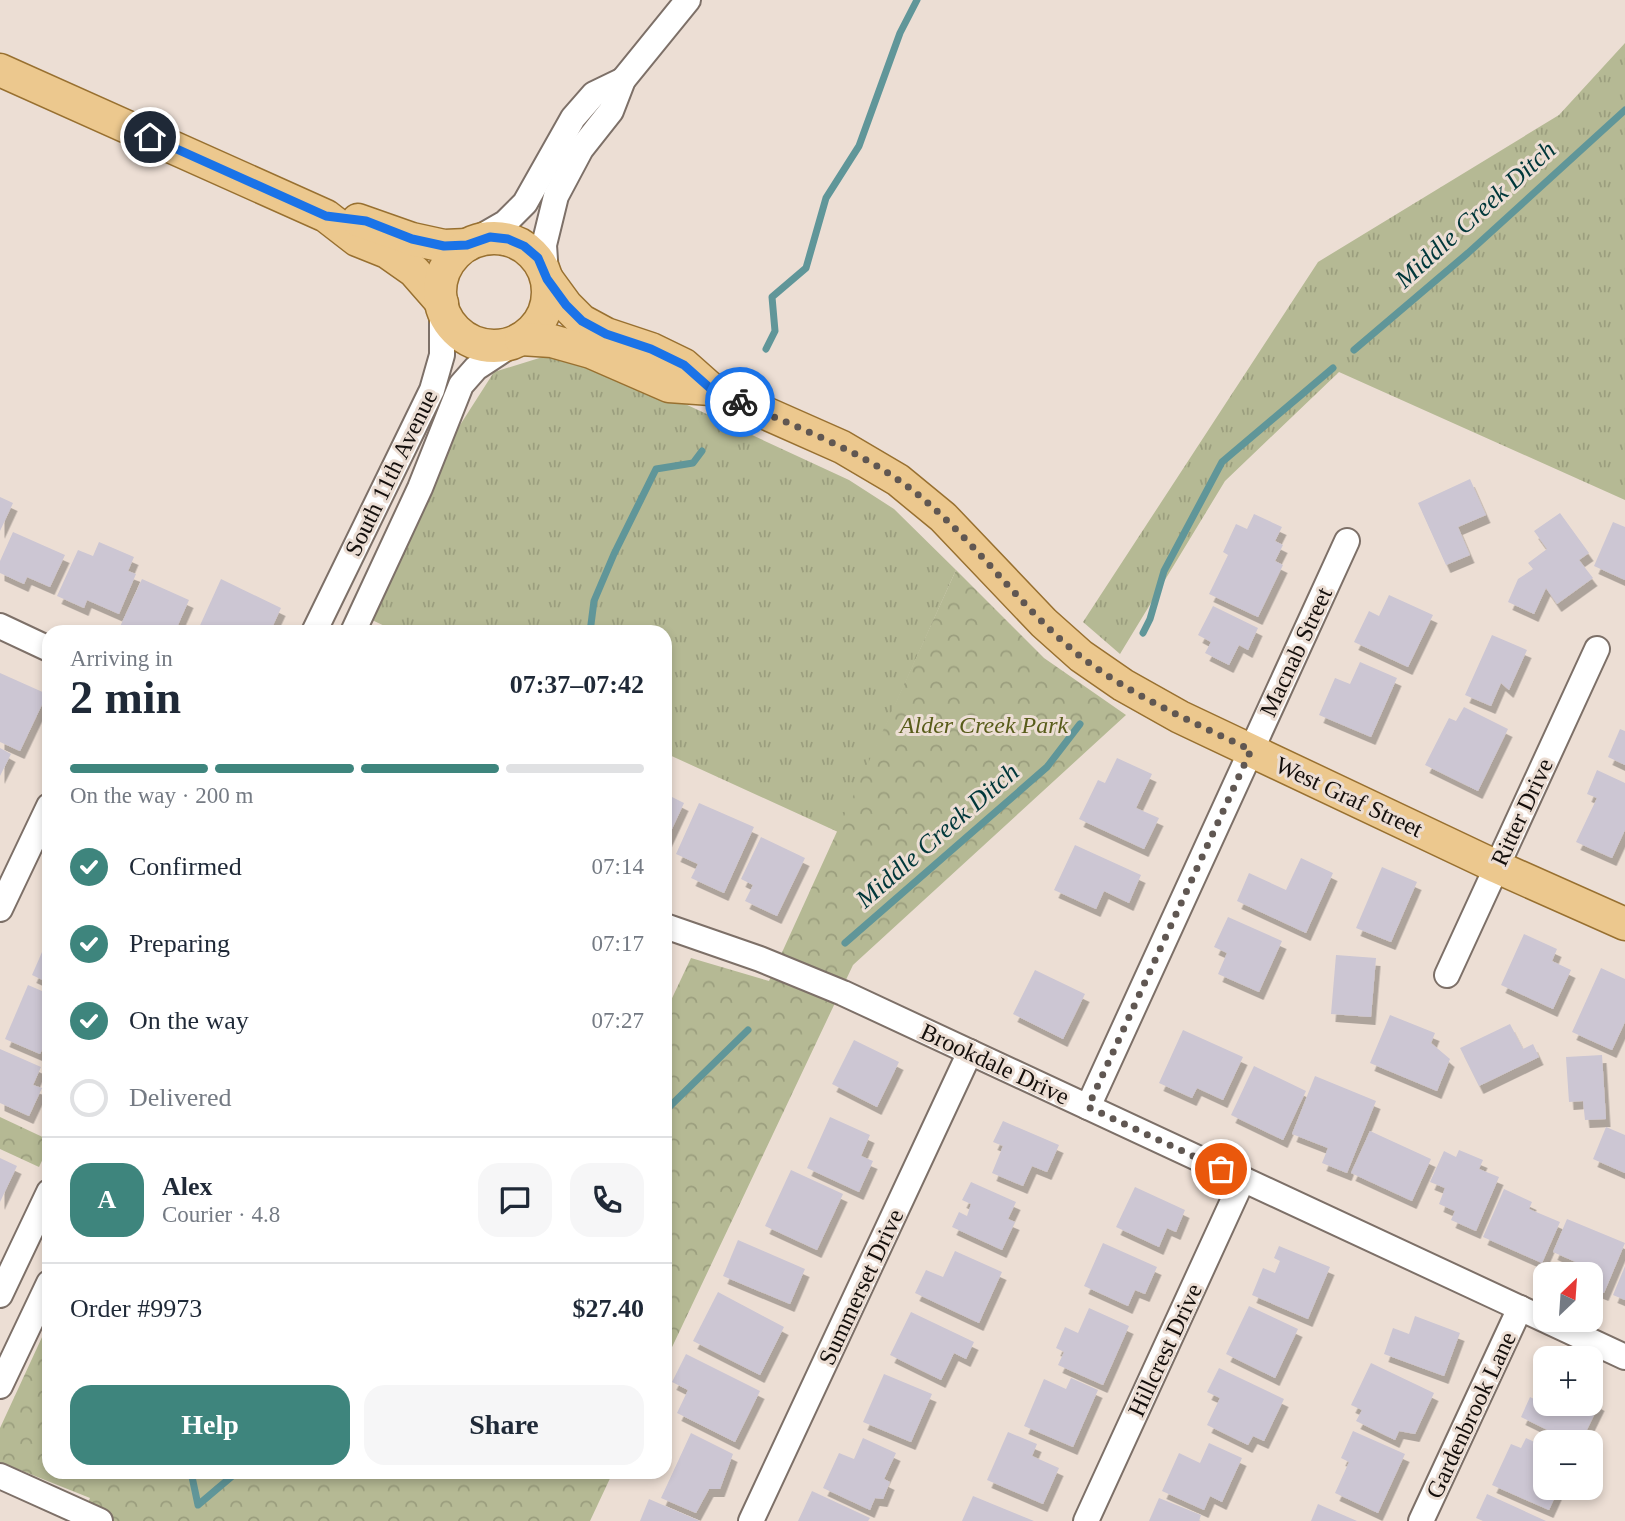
<!DOCTYPE html>
<meta charset="utf-8">
<style>
:root{--surface:#fff;--page:#f6f6f7;--text:#1f2937;--muted:#747a83;--line:#e0e1e3;--accent:#3e857d}
body{margin:0;font-family:Georgia,serif;background:var(--page);color:var(--text);height:100vh;display:flex;flex-direction:column;font-size:26px;white-space:nowrap}
*{box-sizing:border-box;margin:0}
p{font-size:23px;color:var(--muted)}
.icon{flex:none;width:38px;height:38px;fill:none;stroke:currentColor;stroke-width:2;stroke-linecap:round;stroke-linejoin:round}
.map{position:relative;flex:1;overflow:hidden}
.panel{position:absolute;left:42px;top:625px;width:630px;height:854px;display:flex;flex-direction:column;background:var(--surface);border-radius:21px;box-shadow:0 4px 10px #0003}
.panel>*{flex:none}
.needle{width:46px;rotate:25deg}
.controls{position:absolute;left:1533px;top:1262px;display:grid;gap:14px}
.controls a{display:grid;place-items:center;width:70px;height:70px;border-radius:14px;background:var(--surface);box-shadow:0 4px 10px #0003;font-size:35px}
.pin{position:absolute;display:grid;place-items:center;width:60px;height:60px;color:#fff;margin:-30px;border:4px solid #fff;border-radius:50%;box-shadow:0 2px 7px #0007}
.courier{position:absolute;display:grid;place-items:center;width:70px;height:70px;margin:-35px;border:5px solid #1a73e8;border-radius:50%;background:#fff;color:#222;box-shadow:0 2px 9px #0007}
.headline em{font-style:normal;font-weight:700}
.headline div{display:flex;flex-direction:column-reverse}
.headline{display:flex;align-items:center;justify-content:space-between;height:119px;padding:0 28px}
h1{font-size:46px;font-weight:700;line-height:52px}
.bar{display:grid;grid-template-columns:repeat(4,1fr);gap:10px 7px;align-content:center;height:84px;padding:0 28px}
.bar i{height:9px;border-radius:5px;background:var(--line)}
.bar .on{background:var(--accent)}
.bar p{grid-column:span 4}
.line{display:flex;align-items:center;gap:18px;padding:0 28px;border-top:2px solid var(--line)}
.line div{flex:1}
.round{display:grid;place-items:center;flex:none;width:74px;height:74px;border-radius:21px;background:var(--page)}
ol{padding:0 28px;list-style:none}
li{display:flex;align-items:center;gap:21px;height:77px}
li p{margin-inline-start:auto}
li .icon{padding:7px;border-radius:50%;background:var(--accent);color:#fff;stroke-width:4}
li:last-child{color:var(--muted)}
li i{width:38px;height:38px;border:4px solid var(--line);border-radius:50%}
.button{display:flex;gap:14px;margin-top:auto;padding:14px 28px}
.button a{flex:1;height:80px;border-radius:21px;background:var(--accent);color:#fff;font-size:28px;font-weight:700;line-height:80px;text-align:center}
.button a+a{background:var(--page);color:var(--text)}
.map>svg:first-child{display:block}
.grass{fill:url(#grass-tufts)}
.park{fill:url(#park-crowns)}
.lines{fill:none;stroke-linecap:round;stroke-linejoin:round}
.stream{stroke:#609699;stroke-width:7}
.building{fill:#ccc6d3;filter:url(#shadow)}
.minor-casing{stroke:#7d7068;stroke-width:28}
.major-casing{stroke:#987030;stroke-width:35}
.minor{stroke:#fff;stroke-width:24}
.major{stroke:#ecc88e;stroke-width:32}
.done{stroke:#605752;stroke-width:7;stroke-dasharray:0 12.6}
.route{stroke:#1a73e8;stroke-width:9}
.labels{text-anchor:middle;stroke-width:6;stroke-linejoin:round;paint-order:stroke}
.street-label{font-size:24px;fill:#140f0c;stroke:#ecded4}
.park-label{font-size:24px;font-style:italic;fill:#585c1a;stroke:#ecded4}
.water-label{font-size:26px;font-style:italic;fill:#00373a;stroke:#ecded4}
</style>
<div class="map">
<svg width="1625" height="1521" viewBox="0 0 1625 1521">
<defs>
<pattern id="grass-tufts" width="24" height="20" patternUnits="userSpaceOnUse" patternTransform="scale(1.75)"><rect width="24" height="20" fill="#b5b994"/><path d="M3 7l-1-3M5 7V3M7 7l1-3M15 17l-1-3M17 17v-4M19 17l1-3" fill="none" stroke="#9b9e7e"/></pattern>
<pattern id="park-crowns" width="20" height="18" patternUnits="userSpaceOnUse" patternTransform="scale(1.75)"><rect width="20" height="18" fill="#b5b994"/><path d="M2 6a3 3 0 1 1 6 0M12 15a3 3 0 1 1 6 0" fill="none" stroke="#9b9e7e"/></pattern>
<filter id="shadow"><feDropShadow dx="4.5" dy="8" stdDeviation="0" flood-color="#0004"/></filter>
</defs>
<rect width="100%" height="100%" fill="#ecded4"/>
<g class="grass">
<path d="M1625,43V500L1339,372L1225,481L1120,654L1083,622L1318,262L1559,115Z"/>
<path d="M549,355L590,360L849,480L894,509L956,570L838,832L665,753V632H397L370,619L453,436L494,372Z"/>
</g>
<g class="park">
<path d="M956,570L1044,658L1126,715L853,965L665,1362V1013L691,958L769,981Z"/>
<path d="M0,1117L49,1140V1146L39,1167L0,1149Z"/>
<path d="M49,1322V1472H613L590,1521H80L90,1498L0,1462V1428Z"/>
</g>
<g class="lines">
<g class="stream">
<path d="M766,349L775,331L772,297L806,268L826,198L859,146L900,33L917,0"/>
<path d="M1354,350L1468,253L1625,110"/>
<path d="M590,632L594,601L614,554L656,469L693,463L702,451"/>
<path d="M1143,633L1150,619L1164,571L1222,462L1333,368"/>
<path d="M845,943L1047,767L1080,724"/>
<path d="M665,1111L748,1030"/>
<path d="M191,1472L198,1505L237,1472"/>
</g>
</g>
<g class="building">
<path d="M1470,479L1486,515L1458,527L1470,555L1446,565L1418,503Z"/>
<path d="M0,497L13,503L0,531Z"/>
<path d="M1560,513L1589,553L1579,560L1593,578L1557,604L1546,588L1534,614L1508,602L1518,579L1533,569L1528,563L1547,549L1534,531Z"/>
<path d="M1254,514L1282,527L1275,541L1283,545L1275,561L1283,565L1258,617L1209,594L1228,555L1223,552L1236,524L1247,529Z"/>
<path d="M1613,522L1625,527V580L1594,566Z"/>
<path d="M13,532L65,555L50,587L27,577L24,584L0,573V561Z"/>
<path d="M99,542L134,557L128,571L136,574L119,614L87,600L84,608L57,596L78,550L93,556Z"/>
<path d="M142,579L189,600L178,625L188,629L187,632L118,631Z"/>
<path d="M221,579L281,608L270,632H197Z"/>
<path d="M1389,595L1433,615L1408,667L1354,642L1369,611L1379,616Z"/>
<path d="M1213,606L1258,628L1248,650L1239,645L1229,665L1205,653L1211,642L1198,635Z"/>
<path d="M1492,635L1527,650L1509,690L1501,683L1491,706L1465,695Z"/>
<path d="M1360,662L1397,678L1371,737L1319,715L1335,678L1350,684Z"/>
<path d="M0,673L47,694L20,751L0,742Z"/>
<path d="M1464,707L1508,729L1478,791L1425,765L1449,718L1456,721Z"/>
<path d="M1620,729L1625,731V765L1608,757Z"/>
<path d="M0,748L11,754L0,776Z"/>
<path d="M1117,758L1152,774L1136,808L1159,818L1144,849L1079,819L1098,780L1105,783Z"/>
<path d="M1597,770L1625,783V830L1612,858L1576,842L1597,798L1587,794Z"/>
<path d="M666,794L684,803L665,844V797Z"/>
<path d="M699,803L754,827L724,893L691,878L698,864L676,854Z"/>
<path d="M761,837L805,858L777,916L745,901L753,885L741,879Z"/>
<path d="M1075,845L1141,875L1129,903L1104,891L1096,909L1054,890Z"/>
<path d="M1301,858L1333,873L1306,933L1237,901L1249,873L1286,890Z"/>
<path d="M1382,867L1417,882L1391,942L1356,928Z"/>
<path d="M1228,917L1282,941L1259,992L1218,974L1227,953L1214,947Z"/>
<path d="M1524,934L1557,949L1552,961L1571,970L1553,1009L1501,985Z"/>
<path d="M49,936V983L32,975Z"/>
<path d="M1336,955L1376,958L1371,1017L1331,1014Z"/>
<path d="M1601,968L1625,979V1022L1612,1050L1572,1032Z"/>
<path d="M1035,970L1085,994L1063,1039L1013,1014Z"/>
<path d="M28,985L49,994V1035L40,1054L5,1039Z"/>
<path d="M1390,1015L1435,1033L1431,1043L1450,1059L1437,1091L1370,1063Z"/>
<path d="M1510,1024L1523,1049L1533,1044L1539,1057L1479,1086L1460,1048Z"/>
<path d="M1183,1030L1243,1057L1223,1100L1197,1088L1192,1098L1159,1083Z"/>
<path d="M854,1040L899,1062L877,1107L832,1084Z"/>
<path d="M0,1049L41,1067L33,1085L42,1088L29,1116L0,1103Z"/>
<path d="M1602,1055L1606,1119L1585,1120L1583,1101L1569,1102L1566,1057Z"/>
<path d="M1254,1066L1306,1091L1283,1140L1231,1115Z"/>
<path d="M1315,1076L1376,1101L1347,1173L1322,1163L1328,1148L1292,1134Z"/>
<path d="M830,1117L870,1135L861,1156L873,1161L859,1192L807,1168Z"/>
<path d="M1003,1121L1059,1145L1047,1172L1032,1166L1023,1186L992,1173L1003,1146L993,1142Z"/>
<path d="M1606,1127L1625,1135V1173L1593,1159Z"/>
<path d="M1370,1131L1431,1159L1412,1201L1351,1173Z"/>
<path d="M1459,1150L1483,1160L1479,1169L1499,1177L1476,1231L1451,1220L1455,1211L1439,1204L1445,1188L1430,1182L1444,1151L1456,1157Z"/>
<path d="M0,1158L17,1166L0,1202Z"/>
<path d="M791,1170L843,1194L817,1250L765,1226Z"/>
<path d="M971,1182L1016,1202L1008,1219L1015,1222L1002,1250L952,1227L959,1212L967,1216L971,1204L962,1200Z"/>
<path d="M1135,1187L1185,1210L1176,1232L1167,1228L1159,1247L1116,1227Z"/>
<path d="M1504,1189L1532,1202L1529,1209L1560,1222L1542,1263L1483,1237Z"/>
<path d="M1567,1219L1625,1243L1604,1293L1591,1288V1274H1573L1578,1263L1553,1252Z"/>
<path d="M738,1240L805,1269L790,1304L723,1276Z"/>
<path d="M1103,1243L1157,1267L1145,1294L1135,1290L1128,1306L1084,1286Z"/>
<path d="M1279,1246L1330,1267L1308,1319L1252,1295L1263,1268L1275,1273L1280,1261L1274,1258Z"/>
<path d="M955,1251L1002,1272L979,1323L915,1293L926,1270L943,1277Z"/>
<path d="M1625,1266V1300L1613,1295Z"/>
<path d="M718,1292L784,1327L760,1375L693,1341Z"/>
<path d="M1249,1306L1298,1329L1275,1378L1226,1354Z"/>
<path d="M1089,1308L1129,1326L1103,1385L1058,1365L1064,1352L1056,1348L1065,1327L1078,1333Z"/>
<path d="M911,1312L974,1342L966,1359L954,1353L941,1380L890,1355Z"/>
<path d="M1415,1316L1460,1333L1444,1376L1384,1354L1393,1328L1409,1334Z"/>
<path d="M686,1354L760,1391L735,1442L677,1413L688,1390L672,1382Z"/>
<path d="M1371,1363L1434,1393L1415,1434L1399,1431L1395,1440L1356,1421L1362,1410L1351,1405Z"/>
<path d="M1219,1368L1284,1399L1264,1441L1253,1436L1248,1445L1207,1425L1220,1398L1207,1392Z"/>
<path d="M884,1374L932,1394L911,1442L863,1422Z"/>
<path d="M1071,1378L1098,1390L1073,1447L1024,1426L1044,1379L1066,1389Z"/>
<path d="M1545,1387V1404H1591V1398L1600,1403L1581,1442H1572L1521,1417L1530,1397L1538,1401Z"/>
<path d="M1353,1431L1405,1454L1378,1513L1335,1493L1349,1462L1341,1458Z"/>
<path d="M1008,1432L1037,1444L1032,1456L1059,1468L1043,1504L987,1480Z"/>
<path d="M691,1433L733,1454L720,1489H709L696,1513L661,1498Z"/>
<path d="M863,1438L896,1453L884,1479L890,1482L883,1499L875,1498L870,1510L823,1488L839,1453L854,1459Z"/>
<path d="M1526,1438L1545,1447V1488H1559L1549,1510L1492,1485L1511,1444L1521,1448Z"/>
<path d="M1209,1443L1242,1458L1222,1502L1210,1496L1204,1510L1162,1491L1179,1453L1200,1463Z"/>
<path d="M812,1491L870,1518L868,1521H798Z"/>
<path d="M1487,1494L1546,1521H1483L1476,1518Z"/>
<path d="M973,1496L1034,1521H962Z"/>
<path d="M1159,1498L1201,1515L1199,1521H1149Z"/>
<path d="M649,1499L700,1521H640Z"/>
<path d="M1318,1504L1357,1521H1311Z"/>
</g>
<g class="lines">
<defs>
<g id="minor">
<path d="M472,242L505,223L525,203L573,118L594,94L623,80"/>
<path d="M546,275L544,245L556,196L581,149L611,111L623,80L688,0"/>
<path d="M0,626L49,649"/>
<path d="M314,632L432,390L442,355V308"/>
<path d="M353,632L420,488L461,385L476,368L514,343"/>
<path d="M0,909L49,806"/>
<path d="M665,926L760,959L843,993L1625,1357"/>
<path d="M1447,975L1597,649"/>
<path d="M1088,1107L1347,541"/>
<path d="M0,1295L49,1192"/>
<path d="M0,1386L49,1283"/>
<path d="M0,1476L100,1521"/>
<path d="M751,1521L970,1052"/>
<path d="M1086,1521L1243,1179"/>
<path d="M1421,1521L1520,1308"/>
</g>
<g id="major">
<path d="M0,70L326,216L357,240L387,252L414,271L442,303"/>
<path d="M358,220L412,239L444,246L467,245"/>
<circle cx="494" cy="292" r="54"/>
<path d="M547,279L566,305L582,321L606,334L651,349L684,365L711,389L842,447L898,480L943,517L1044,623L1081,656L1123,685L1180,717L1497,867L1625,924"/>
<path d="M521,339L552,341L591,352L669,386L711,389"/>
</g>
</defs>
<use href="#minor" class="minor-casing"/>
<use href="#major" class="major-casing"/>
<use href="#minor" class="minor"/>
<use href="#major" class="major"/>
</g>
<g class="lines">
<path class="done" d="M740,402C793,426 849,446 897,479C967,527 1014,603 1080,656C1131,696 1193,722 1251,750L1088,1107L1221,1169"/>
<path class="route" d="M150,137L326,216L366,221L412,239L444,246L467,245L490,237L508,239L524,246L538,258L547,279L566,305L582,321L606,334L651,349L684,365L711,389L740,402"/>
</g>
<g class="labels">
<g class="street-label">
<text transform="translate(391 473) rotate(-64)" y="8">South 11th Avenue</text>
<text transform="translate(1296 652) rotate(-65)" y="8">Macnab Street</text>
<text transform="translate(1349 797) rotate(25)" y="8">West Graf Street</text>
<text transform="translate(1522 812) rotate(-65)" y="8">Ritter Drive</text>
<text transform="translate(995 1064) rotate(25)" y="8">Brookdale Drive</text>
<text transform="translate(861 1287) rotate(-65)" y="8">Summerset Drive</text>
<text transform="translate(1165 1350) rotate(-65)" y="8">Hillcrest Drive</text>
<text transform="translate(1471 1415) rotate(-65)" y="8">Gardenbrook Lane</text>
</g>
<g class="park-label">
<text x="984" y="733">Alder Creek Park</text>
</g>
<g class="water-label">
<text transform="translate(1475 214) rotate(-42)" y="9">Middle Creek Ditch</text>
<text transform="translate(937 835) rotate(-41)" y="9">Middle Creek Ditch</text>
</g>
</g>
</svg>
<div class="controls">
<a><svg class="needle" viewBox="-14 -14 28 28"><path d="M0-13l5 13h-10z" fill="#e53935"/><path d="M0 13l5-13h-10z" fill="#747a83"/></svg></a>
<a>+</a>
<a>−</a>
</div>
<div class="pin" style="left:1221px;top:1169px;background:#ea580c"><svg class="icon" aria-label="bag" viewBox="0 0 24 24"><path d="M5 8h14l-1 12H6zM9 8a3 3 0 0 1 6 0"/></svg></div>
<div class="pin" style="left:150px;top:137px;background:#1f2937"><svg class="icon" aria-label="home" viewBox="0 0 24 24"><path d="M3 11l9-7 9 7M6 9v11h12V9"/></svg></div>
<div class="courier" style="left:740px;top:402px"><svg class="icon" aria-label="bike" viewBox="0 0 24 24"><circle cx="6" cy="16" r="4"/><circle cx="18" cy="16" r="4"/><path d="M6 16l4-8h5l3 8M10 8l3 8H6M13 5h3"/></svg></div>
<section class="panel">
<div class="headline"><div><h1>2 min</h1><p>Arriving in</p></div><em>07:37–07:42</em></div>
<div class="bar"><i class="on"></i><i class="on"></i><i class="on"></i><i></i><p>On the way · 200 m</p></div>
<ol>
<li><svg class="icon" aria-label="check" viewBox="0 0 24 24"><path d="M5 12l5 5 9-10"/></svg>Confirmed<p>07:14</p></li>
<li><svg class="icon" aria-label="check" viewBox="0 0 24 24"><path d="M5 12l5 5 9-10"/></svg>Preparing<p>07:17</p></li>
<li><svg class="icon" aria-label="check" viewBox="0 0 24 24"><path d="M5 12l5 5 9-10"/></svg>On the way<p>07:27</p></li>
<li><i></i>Delivered</li>
</ol>
<div class="line" style="height:126px"><b class="round" style="background:var(--accent);color:#fff">A</b><div><b>Alex</b><p>Courier · 4.8</p></div><a class="round"><svg class="icon" aria-label="chat" viewBox="0 0 24 24"><path d="M4 5h16v11H9l-5 4z"/></svg></a><a class="round"><svg class="icon" aria-label="phone" viewBox="0 0 24 24"><path d="M5 4h4l2 5-3 2q2 4 5 5l2-3 5 2v4C11 20 4 13 5 4z"/></svg></a></div>
<div class="line" style="height:91px"><div>Order #9973</div><b>$27.40</b></div>
<div class="button"><a>Help</a><a>Share</a></div>
</section>
</div>
